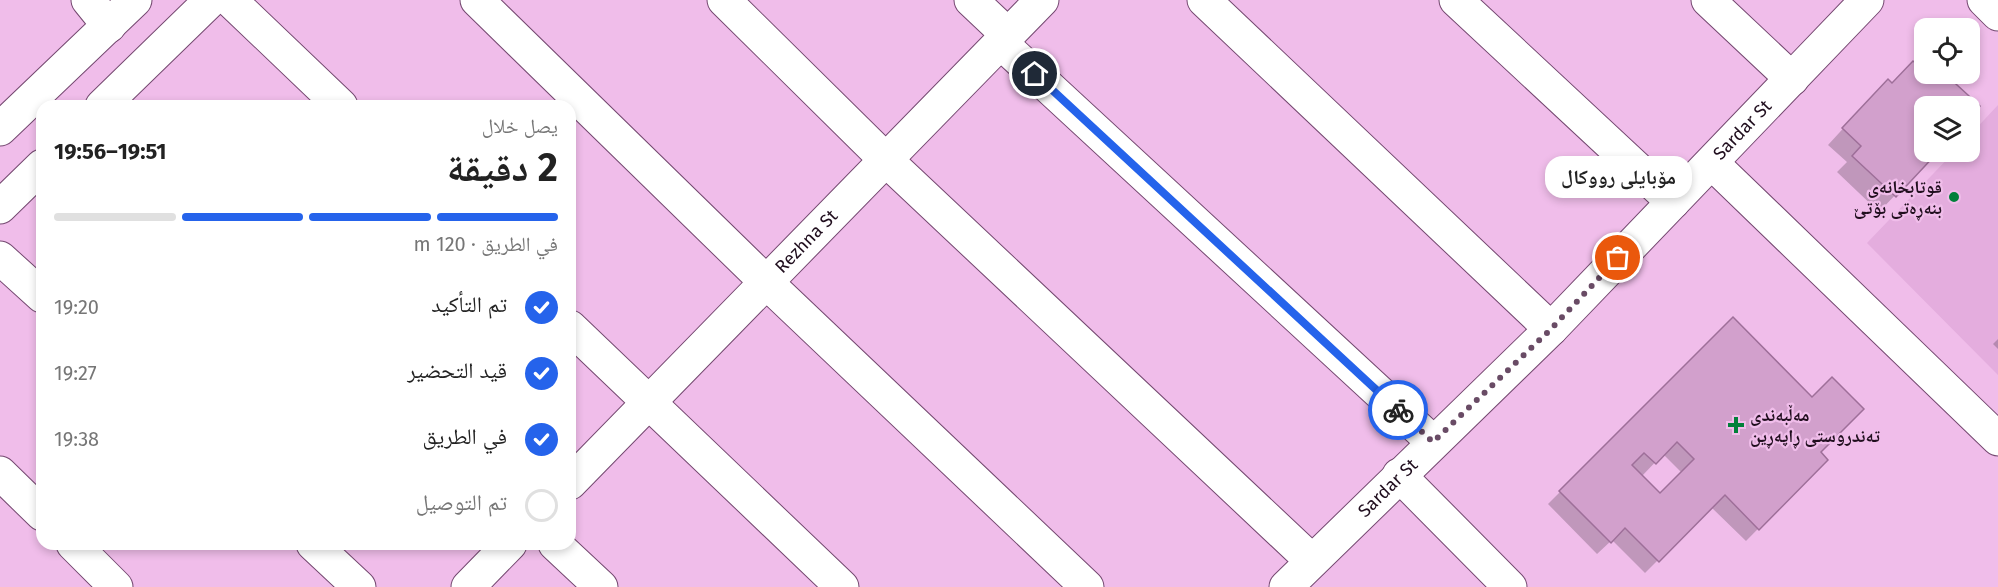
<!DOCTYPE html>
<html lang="ar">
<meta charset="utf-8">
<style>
:root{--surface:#fff;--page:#f6f6f6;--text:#222;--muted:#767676;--line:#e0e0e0;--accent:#2563eb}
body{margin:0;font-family:"Fira Sans","Noto Naskh Arabic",sans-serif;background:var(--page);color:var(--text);direction:rtl;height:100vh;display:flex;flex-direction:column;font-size:22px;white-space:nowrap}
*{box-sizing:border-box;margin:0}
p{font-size:20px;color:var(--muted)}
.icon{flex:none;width:33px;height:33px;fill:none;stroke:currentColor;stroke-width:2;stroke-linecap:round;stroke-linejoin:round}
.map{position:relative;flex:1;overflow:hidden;direction:ltr}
.panel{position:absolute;left:36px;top:100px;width:540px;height:450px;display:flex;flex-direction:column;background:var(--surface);border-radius:18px;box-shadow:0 3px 9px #0003;direction:rtl}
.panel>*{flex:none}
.controls{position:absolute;left:1914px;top:18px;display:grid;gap:12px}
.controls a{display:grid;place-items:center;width:66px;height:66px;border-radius:12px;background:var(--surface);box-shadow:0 3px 9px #0003;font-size:30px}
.pin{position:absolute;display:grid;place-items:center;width:51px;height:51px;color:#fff;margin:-26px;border:3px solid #fff;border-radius:50%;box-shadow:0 2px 6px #0007}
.courier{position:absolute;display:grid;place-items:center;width:60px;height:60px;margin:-30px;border:4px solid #2563eb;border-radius:50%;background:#fff;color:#222;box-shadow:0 2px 8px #0007}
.bubble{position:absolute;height:42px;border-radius:18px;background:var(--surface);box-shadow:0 3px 9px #0003;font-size:20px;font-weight:700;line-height:42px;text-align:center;direction:rtl}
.overview em{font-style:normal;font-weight:700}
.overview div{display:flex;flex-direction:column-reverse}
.overview{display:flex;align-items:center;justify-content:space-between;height:102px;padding:0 18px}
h1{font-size:39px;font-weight:700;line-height:45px}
.bar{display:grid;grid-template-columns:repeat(4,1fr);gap:9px 6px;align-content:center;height:72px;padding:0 18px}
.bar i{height:8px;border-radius:4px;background:var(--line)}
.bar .current{background:var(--accent)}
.bar p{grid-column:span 4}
ol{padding:0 18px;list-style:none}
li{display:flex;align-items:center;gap:18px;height:66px}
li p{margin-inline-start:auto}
li .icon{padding:6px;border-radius:50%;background:var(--accent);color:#fff;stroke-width:4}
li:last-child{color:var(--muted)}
li i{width:33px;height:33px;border:3px solid var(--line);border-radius:50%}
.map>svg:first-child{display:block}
.built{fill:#e4adde}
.shadow{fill:#0003;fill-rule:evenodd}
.building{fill:#d2a0cc;stroke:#9e6f99;stroke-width:1.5;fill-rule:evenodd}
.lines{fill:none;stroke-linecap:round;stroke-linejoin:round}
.minor-casing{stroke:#744870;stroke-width:35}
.minor{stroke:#fff;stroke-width:33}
.done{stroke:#694b65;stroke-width:6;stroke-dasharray:0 10.8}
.route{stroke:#2563eb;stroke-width:8}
.poi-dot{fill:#01803a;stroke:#f0bdea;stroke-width:2}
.labels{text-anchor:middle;stroke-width:4.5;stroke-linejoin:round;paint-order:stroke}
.street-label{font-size:18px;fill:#200e1e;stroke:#f0bdea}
.poi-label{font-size:18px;font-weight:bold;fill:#200e1e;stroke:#f0bdea;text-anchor:end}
</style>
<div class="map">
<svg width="1998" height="587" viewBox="0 0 1998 587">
<rect width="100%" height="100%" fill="#f0bdea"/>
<path class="built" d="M1998,105V375L1867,243L1954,152H1970V135Z"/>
<g class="shadow">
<path d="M1915,73L1923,81L1930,74H1942L1978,106L1970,115V106H1924V152H1936L1879,212L1837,172L1847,162L1828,145L1872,97Z"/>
<path d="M1733,319L1826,460L1746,541L1711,507L1645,573L1612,540L1597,554L1548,504ZM1663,454L1682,473L1660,495L1642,476Z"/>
<path d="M1998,339V349L1993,344Z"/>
</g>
<g class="building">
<path d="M1913,61L1921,68L1917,73L1924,80L1929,74H1945L1980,106L1970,118V106H1924V152H1938L1896,197L1852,156L1861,146L1842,128L1888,79L1892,83Z"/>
<path d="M1733,317L1812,397L1832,377L1864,409L1821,452L1828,460L1759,530L1725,495L1659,562L1625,528L1611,543L1559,491ZM1677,442L1694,459L1660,493L1632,465L1644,453L1656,464Z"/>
</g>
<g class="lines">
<defs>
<g id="minor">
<path d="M88,0L109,26"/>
<path d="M230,0L341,106"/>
<path d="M477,0L766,282L1087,587"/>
<path d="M724,0L885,159L1312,561"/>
<path d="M971,0L1008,35"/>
<path d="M1204,0L1551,329"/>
<path d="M1456,0L1673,202"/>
<path d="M1708,0L1792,79"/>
<path d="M1984,0L1998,14"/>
<path d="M1000,42L1433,442"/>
<path d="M102,106L211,0"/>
<path d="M0,129L135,0"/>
<path d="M1712,163L1998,439"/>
<path d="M0,207L42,166"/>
<path d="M0,258L42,296"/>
<path d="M570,327L842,587"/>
<path d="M0,473L42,514"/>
<path d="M1399,475L1510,587"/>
<path id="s1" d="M570,483L1042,0"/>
<path d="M73,544L116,587"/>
<path d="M313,544L359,587"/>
<path d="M555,544L601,587"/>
<path d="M468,587L510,544"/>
<path id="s2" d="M1286,587L1551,329L1867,0"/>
</g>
</defs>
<use href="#minor" class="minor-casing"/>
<use href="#minor" class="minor"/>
</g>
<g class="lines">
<path class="done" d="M1398,410L1433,442L1551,329L1618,258"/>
<path class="route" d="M1035,74L1398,410"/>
</g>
<g class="poi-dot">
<circle cx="1954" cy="197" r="6"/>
<path d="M1733 416h6v6h6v6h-6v6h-6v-6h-6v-6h6z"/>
</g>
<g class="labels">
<g class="street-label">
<text dy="6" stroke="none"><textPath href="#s2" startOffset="646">Sardar St</textPath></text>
<text dy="6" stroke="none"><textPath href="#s1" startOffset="338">Rezhna St</textPath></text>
<text dy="6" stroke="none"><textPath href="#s2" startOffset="142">Sardar St</textPath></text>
</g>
<g class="poi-label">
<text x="1942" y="193">قوتابخانەی<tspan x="1942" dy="21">بنەڕەتی بۆتێ</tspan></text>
<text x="1750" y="421" text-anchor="start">مەڵبەندی<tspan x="1750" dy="21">تەندروستی ڕاپەڕین</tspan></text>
</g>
</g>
</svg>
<div class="controls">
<a><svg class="icon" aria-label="locate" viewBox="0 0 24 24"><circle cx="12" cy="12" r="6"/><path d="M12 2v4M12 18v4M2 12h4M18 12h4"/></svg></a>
<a><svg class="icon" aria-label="layers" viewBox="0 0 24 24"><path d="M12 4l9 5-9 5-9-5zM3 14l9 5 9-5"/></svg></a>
</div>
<div class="pin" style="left:1618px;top:258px;background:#ea580c"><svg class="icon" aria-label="bag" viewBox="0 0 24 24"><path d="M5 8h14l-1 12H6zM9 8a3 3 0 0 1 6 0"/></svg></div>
<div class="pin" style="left:1035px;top:74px;background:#1f2937"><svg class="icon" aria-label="home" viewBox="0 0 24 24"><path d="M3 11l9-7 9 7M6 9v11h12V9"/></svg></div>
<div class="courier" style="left:1398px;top:410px"><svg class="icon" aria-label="bike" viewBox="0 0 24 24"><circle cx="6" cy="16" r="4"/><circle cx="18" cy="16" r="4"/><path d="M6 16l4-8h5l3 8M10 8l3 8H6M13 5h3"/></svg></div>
<div class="bubble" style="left:1545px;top:156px;width:147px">مۆبایلی رووکال</div>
<section class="panel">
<div class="overview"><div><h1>2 دقيقة</h1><p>يصل خلال</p></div><em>19:51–19:56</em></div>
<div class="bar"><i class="current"></i><i class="current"></i><i class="current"></i><i></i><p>في الطريق · 120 m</p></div>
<ol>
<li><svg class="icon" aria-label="check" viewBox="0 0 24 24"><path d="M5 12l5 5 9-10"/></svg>تم التأكيد<p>19:20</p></li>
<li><svg class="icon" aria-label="check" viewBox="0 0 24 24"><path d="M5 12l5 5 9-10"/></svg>قيد التحضير<p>19:27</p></li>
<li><svg class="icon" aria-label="check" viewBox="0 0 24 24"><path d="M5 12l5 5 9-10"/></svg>في الطريق<p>19:38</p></li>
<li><i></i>تم التوصيل</li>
</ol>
</section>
</div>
